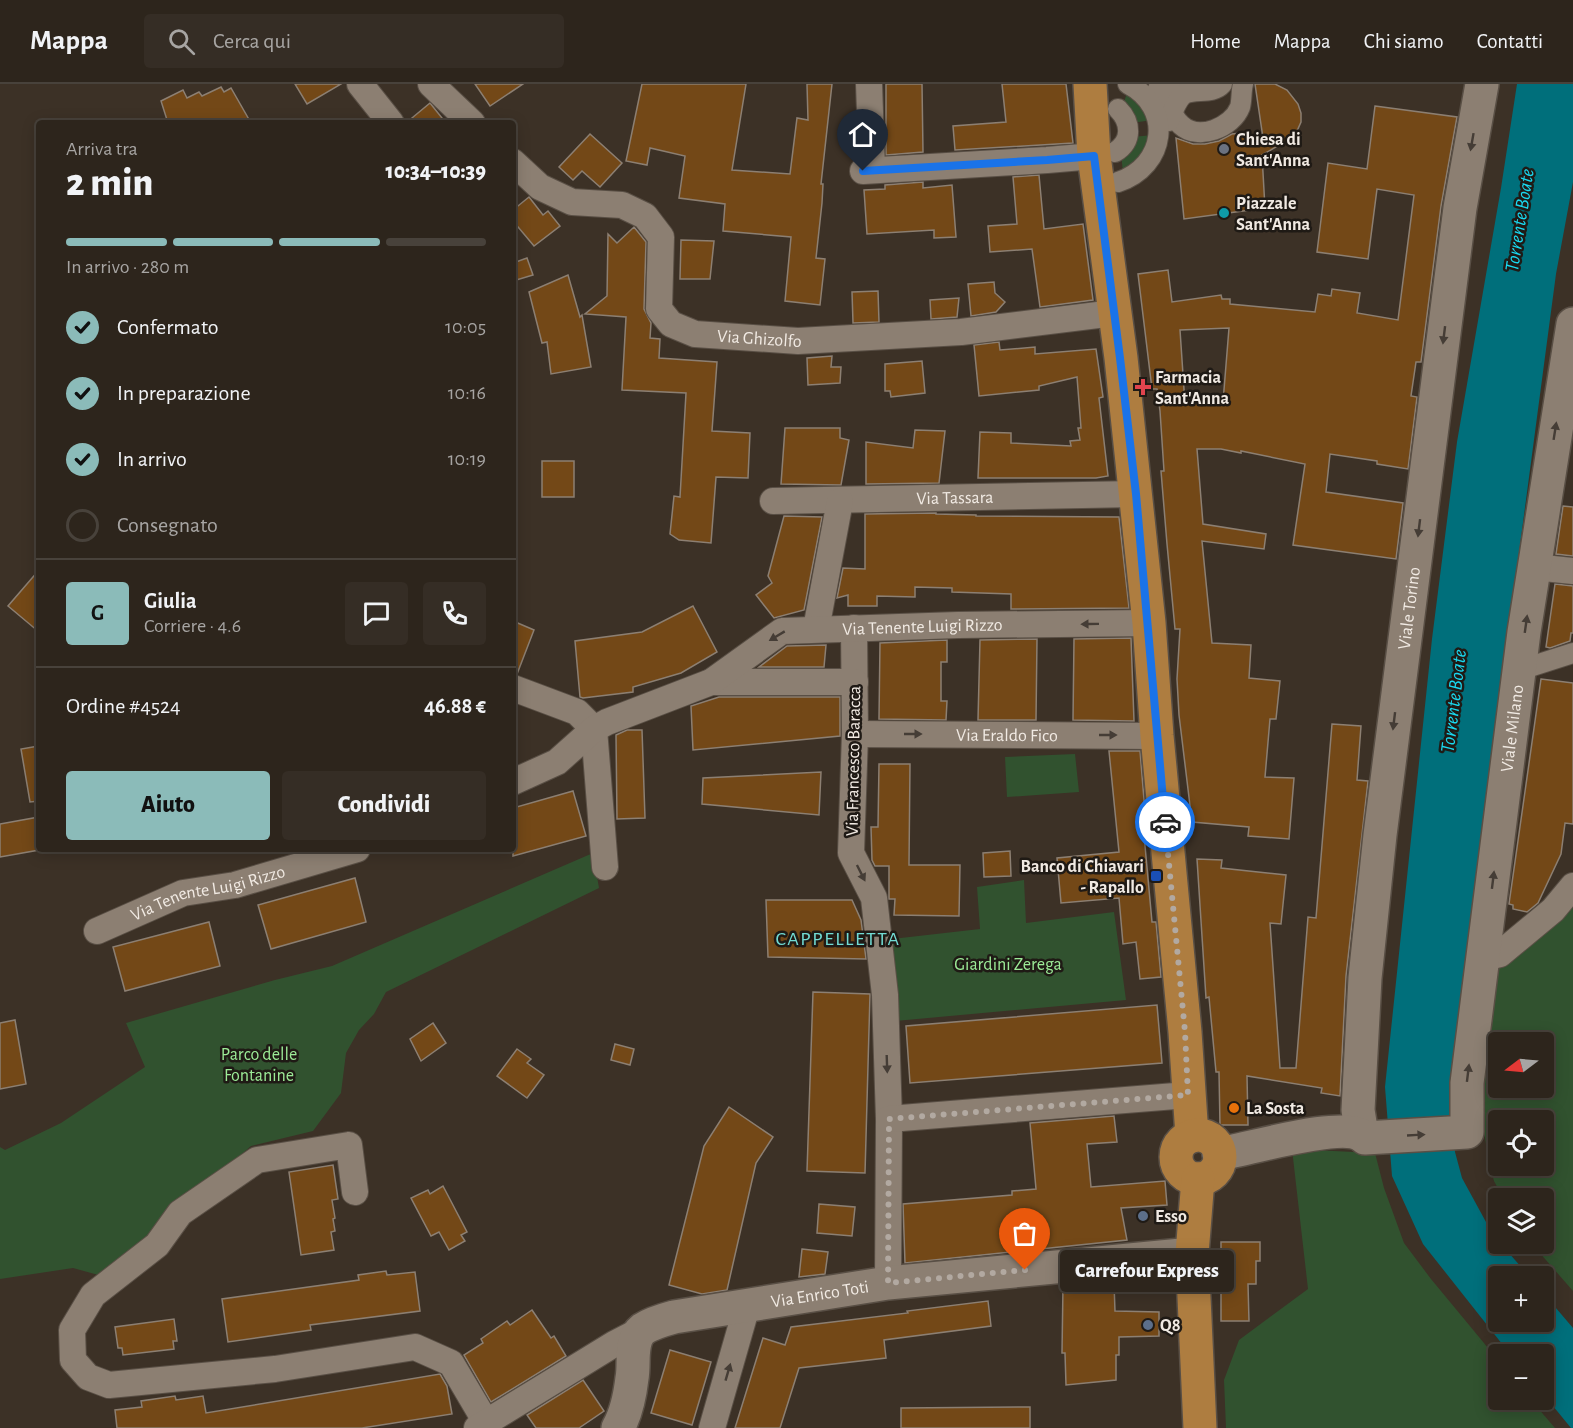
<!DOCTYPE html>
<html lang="it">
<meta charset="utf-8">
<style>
:root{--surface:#2d251c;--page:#352d25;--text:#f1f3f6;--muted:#a7a5a3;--line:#48423b;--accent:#8bbbb9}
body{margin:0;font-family:"Alegreya Sans",sans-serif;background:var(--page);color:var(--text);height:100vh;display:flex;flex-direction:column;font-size:22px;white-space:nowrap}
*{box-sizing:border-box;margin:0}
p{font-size:20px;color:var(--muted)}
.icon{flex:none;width:33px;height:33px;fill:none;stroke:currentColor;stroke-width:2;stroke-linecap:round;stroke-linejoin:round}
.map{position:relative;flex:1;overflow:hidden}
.sheet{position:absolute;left:36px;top:36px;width:480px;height:732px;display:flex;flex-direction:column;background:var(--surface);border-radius:6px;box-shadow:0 3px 15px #0003,0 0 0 2px var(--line)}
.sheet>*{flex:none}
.needle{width:39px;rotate:254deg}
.fabs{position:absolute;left:1488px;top:948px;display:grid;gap:12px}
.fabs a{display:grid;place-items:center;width:66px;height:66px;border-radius:6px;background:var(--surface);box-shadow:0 3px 15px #0003,0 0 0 2px var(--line);font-size:30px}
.pin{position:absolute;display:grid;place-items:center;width:51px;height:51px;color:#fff;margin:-62px -26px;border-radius:50% 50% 50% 0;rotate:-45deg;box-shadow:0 0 6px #0007}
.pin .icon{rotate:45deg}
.courier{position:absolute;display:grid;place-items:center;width:60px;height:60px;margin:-30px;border:4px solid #1a73e8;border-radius:50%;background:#fff;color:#222;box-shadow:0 2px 8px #0007}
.bubble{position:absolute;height:42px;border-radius:6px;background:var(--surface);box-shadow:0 3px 15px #0003,0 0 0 2px var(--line);font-size:20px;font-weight:800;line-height:42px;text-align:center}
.summary em{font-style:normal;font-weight:800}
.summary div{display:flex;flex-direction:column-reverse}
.summary{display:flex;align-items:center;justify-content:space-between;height:102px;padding:0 30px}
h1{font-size:39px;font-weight:800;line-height:45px}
.bar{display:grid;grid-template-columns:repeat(4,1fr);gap:9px 6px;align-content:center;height:72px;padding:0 30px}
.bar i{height:8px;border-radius:4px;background:var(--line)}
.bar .selected{background:var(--accent)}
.bar p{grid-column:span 4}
.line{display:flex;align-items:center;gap:15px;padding:0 30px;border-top:2px solid var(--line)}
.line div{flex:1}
.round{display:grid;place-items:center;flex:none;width:63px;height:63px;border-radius:6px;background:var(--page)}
ol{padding:0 30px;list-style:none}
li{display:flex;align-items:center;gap:18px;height:66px}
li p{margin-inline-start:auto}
li .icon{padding:6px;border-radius:50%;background:var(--accent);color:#111;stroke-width:4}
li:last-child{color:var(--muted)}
li i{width:33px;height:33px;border:3px solid var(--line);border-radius:50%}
.primary-button{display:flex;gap:12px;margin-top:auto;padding:12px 30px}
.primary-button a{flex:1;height:69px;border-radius:6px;background:var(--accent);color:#111;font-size:24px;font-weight:800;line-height:69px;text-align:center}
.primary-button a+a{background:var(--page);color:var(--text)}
header{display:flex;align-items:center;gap:36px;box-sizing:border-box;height:84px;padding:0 30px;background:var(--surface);border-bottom:2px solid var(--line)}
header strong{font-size:28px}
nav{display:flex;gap:33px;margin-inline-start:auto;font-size:21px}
.search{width:420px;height:54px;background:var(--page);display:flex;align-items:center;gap:15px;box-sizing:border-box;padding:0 21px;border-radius:6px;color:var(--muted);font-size:22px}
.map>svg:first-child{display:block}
.green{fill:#31522f;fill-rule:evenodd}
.water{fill:#006f7b}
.building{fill:#734817;stroke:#8c7f72;stroke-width:1.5;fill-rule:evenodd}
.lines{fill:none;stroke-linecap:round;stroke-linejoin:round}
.pedestrian-casing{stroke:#594f45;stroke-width:22}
.minor-casing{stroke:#594f45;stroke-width:28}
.tertiary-casing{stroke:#594f45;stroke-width:36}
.primary-casing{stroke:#594f45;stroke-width:36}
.pedestrian{stroke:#8c7f72;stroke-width:20}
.minor{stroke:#8c7f72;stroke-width:26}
.tertiary{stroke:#8c7f72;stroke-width:33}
.primary{stroke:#ae7d40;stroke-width:33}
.oneway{fill:#453d36}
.done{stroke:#b2a9a1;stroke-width:6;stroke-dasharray:0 10.8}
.route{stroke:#1a73e8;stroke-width:8}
.worship-dot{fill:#6b7280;stroke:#1f1a15;stroke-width:2}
.culture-dot{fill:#0f9aa8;stroke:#1f1a15;stroke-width:2}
.health-dot{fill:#e0444e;stroke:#1f1a15;stroke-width:2}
.transit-dot{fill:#1a4fb4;stroke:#1f1a15;stroke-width:2}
.food-dot{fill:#e8710a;stroke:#1f1a15;stroke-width:2}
.service-dot{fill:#5c6f8a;stroke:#1f1a15;stroke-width:2}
.labels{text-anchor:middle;stroke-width:5;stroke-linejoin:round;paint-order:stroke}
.poi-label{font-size:18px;font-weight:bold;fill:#f1eae3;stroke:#1f1a15;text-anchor:start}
.street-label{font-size:18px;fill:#f1eae3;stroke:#1f1a15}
.park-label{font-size:18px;fill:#9ceb97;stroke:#1f1a15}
.water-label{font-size:20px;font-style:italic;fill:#19d9f0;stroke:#1f1a15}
.neighbourhood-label{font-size:20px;letter-spacing:1.5px;fill:#72dcd4;stroke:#1f1a15}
</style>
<header>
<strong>Mappa</strong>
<div class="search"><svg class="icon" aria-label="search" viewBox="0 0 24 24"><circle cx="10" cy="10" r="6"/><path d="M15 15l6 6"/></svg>Cerca qui</div>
<nav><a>Home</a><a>Mappa</a><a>Chi siamo</a><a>Contatti</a></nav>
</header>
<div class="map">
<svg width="1573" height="1344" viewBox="0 0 1573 1344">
<rect width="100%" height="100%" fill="#3c3126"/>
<g class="green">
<path d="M1129,3L1152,36L1132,39L1122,24Z"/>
<path d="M1153,51L1149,64L1123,89L1121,69L1132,53Z"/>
<path d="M1075,670L1079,708L1007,713L1005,673Z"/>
<path d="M593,769L599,804L386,908L374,930L359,946L346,969L341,1009L313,1047L251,1062L102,1192L73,1184L0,1195V1063L5,1066L61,1039L145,983L126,939L275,896L332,882Z"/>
<path d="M1024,796L1026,839L1114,828L1126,916L895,937L892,855L980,845L977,803Z"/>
<path d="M1573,814V1207L1532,1160H1544V1114H1503L1494,1097L1489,1079L1480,1022L1488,909L1501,875ZM1498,958H1544V1004H1498ZM1498,1036H1544V1082H1498Z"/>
<path d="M1292,1065L1375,1069L1384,1104L1404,1159L1431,1195L1498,1276V1316H1531L1555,1344H1226L1224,1296L1239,1256L1308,1205Z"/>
</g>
<path class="water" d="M1517,0H1573V98L1556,190L1509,544L1452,1030L1455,1068L1462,1094L1498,1160H1501L1529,1192H1498V1238H1544V1210L1573,1244V1344H1571L1544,1311V1270H1510L1423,1160L1392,1092L1385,1003L1432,555L1457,358L1501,104Z"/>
<g class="building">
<path d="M295,0H341L307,20Z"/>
<path d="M475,0H523L490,22Z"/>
<path d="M642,0H746L732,86L790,90L797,34L808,36L807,0H832L821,100H823L822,119L816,174L825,175L820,221L785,217L791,153L723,147L725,120L679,114L685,72L650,64L647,81L626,77Z"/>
<path d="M886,0H922L923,68L886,71Z"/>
<path d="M1002,0H1066L1073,59L955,66L953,42L1006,38Z"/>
<path d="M1255,0H1275L1287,6L1298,20L1301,29V38L1297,47L1283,59L1262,71L1265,124L1184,135L1176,54L1193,60H1205L1219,57L1232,50L1241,49L1263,54Z"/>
<path d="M221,3L224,8L231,4L251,39H168L161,17L183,6L187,14L199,8L202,12Z"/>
<path d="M430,19L446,39H406Z"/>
<path d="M1375,22L1457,33L1441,122L1421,278H1416L1411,312L1417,313L1408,385L1377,380V377L1330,370L1326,408L1403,419L1396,475L1293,461L1305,380L1241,367V369L1221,365H1197L1203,440L1266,450L1264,465L1202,457L1212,559L1251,561L1249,594L1280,597L1276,635H1270L1265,693L1294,694L1289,755L1248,752L1249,743L1192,738L1179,631L1177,595L1180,545H1175L1167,460L1161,387H1164L1160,327L1157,305H1152L1138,190L1168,186L1172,218L1221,211L1222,215H1230V220L1315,228L1318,210L1331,212L1332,205L1360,209L1357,229L1398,236L1414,111L1377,105L1368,175L1317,168L1328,79L1367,85ZM1229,244L1223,318L1185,320L1180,246Z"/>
<path d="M590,50L622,79L600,103L582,87L573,96L559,83Z"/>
<path d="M1039,91L1044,145L1083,140L1093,216L1040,223L1032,165L990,168L988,142L1017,140L1013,93Z"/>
<path d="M923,98V104L952,101L956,153L934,154V146L867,150L864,106L885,105V101Z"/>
<path d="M529,113L543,131L548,127L560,142L534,162L513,137V126Z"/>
<path d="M634,143L646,158L644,225L651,239L650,254L660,255L659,274L717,278L712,347L750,349L748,394L716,393L711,459L679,456L670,450L674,412L680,413L686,309L622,306L626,233L585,230L607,212L608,150L617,159Z"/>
<path d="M681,156L714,157L710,195H680Z"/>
<path d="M527,174L533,191L513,197V179Z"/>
<path d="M568,191L580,233L582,231L591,283L551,290L547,258L542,259L529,208Z"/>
<path d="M994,198L995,209L1005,218L996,228L971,232L968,200Z"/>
<path d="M878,207L879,238L853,239L852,208Z"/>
<path d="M959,214L957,233L931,235L930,216Z"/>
<path d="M999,258L1000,266L1035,263V270L1096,265L1103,313L1099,314L1108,392L1096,394H978L980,348L1011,349V359L1071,362L1070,357L1080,356L1078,344H1081L1077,293L1039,302V306L979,312L974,261Z"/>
<path d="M832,272L831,283H841L840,299L808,301L807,274Z"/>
<path d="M922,277L925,309L891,313L890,307H885V280Z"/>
<path d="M785,344H840V354L849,356L841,401L781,400Z"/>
<path d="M915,346L945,347L939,399L866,400V358L913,364Z"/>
<rect x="542" y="377" width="32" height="36"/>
<path d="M1563,422L1573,423V472L1556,470Z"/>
<path d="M936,429V430L976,431V432L1119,433L1129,524L1011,525V510L952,508V504L915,503V513L877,512V522H848V511L837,514L843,484L865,485V430Z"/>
<path d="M784,432L822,433L804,526L774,534L756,511L772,499L768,492Z"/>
<path d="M39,486V548L8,522Z"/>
<path d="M1555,500L1573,502V549H1571L1570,557L1550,564L1546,563Z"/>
<path d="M693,522L717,568L681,589L633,603V608L583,614L580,613L575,557L642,548Z"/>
<path d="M513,537L534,546L517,590L513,589Z"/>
<path d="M1131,554L1134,637L1073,636L1074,555Z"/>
<path d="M1037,555L1036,636H978L980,556Z"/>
<path d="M947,556V578H941V617H947L946,636L879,635L880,559Z"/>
<path d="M826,561L824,583H759L787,562Z"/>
<path d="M1541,595L1573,599V740L1565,739L1561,770L1538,819L1527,828L1513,825V821L1509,820Z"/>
<path d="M719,613H840V652L693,666L691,622Z"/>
<path d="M1332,640L1361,642L1357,696L1368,697L1346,892L1340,1012L1321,1009L1322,1004L1247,992L1248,1041H1220L1219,988H1216L1209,913L1206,914L1197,775L1222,776L1221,784L1286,791L1281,840L1270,839L1280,984H1296L1308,833L1316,834Z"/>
<path d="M627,646H642L645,734L617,735L616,651Z"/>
<path d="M39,662V717L30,718L21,665Z"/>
<path d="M1109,667H1140L1146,740H1143L1152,838H1156L1161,893L1140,895L1136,858L1123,860L1119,814L1061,819L1057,774L1119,768Z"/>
<path d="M879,680H910L909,781H960L959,832L894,831L895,815H889V782H875L872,776L871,743H878Z"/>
<path d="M821,688L819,731L702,720L703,694Z"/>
<path d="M573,707L586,752L513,772V724Z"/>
<path d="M39,733V766L0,773V740Z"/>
<path d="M1010,767L1011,792L984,793L983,769Z"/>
<path d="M355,794L366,838L271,865L258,821Z"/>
<path d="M766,816H852L861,836L866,875L768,873Z"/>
<path d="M209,838L220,882L125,907L113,863Z"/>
<path d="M813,908L870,910L865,1089L807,1087Z"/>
<path d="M1157,921L1162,979L910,999L906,942Z"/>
<path d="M15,936L26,1000L0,1005V939Z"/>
<path d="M433,939L446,959L421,977L410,955Z"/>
<path d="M615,960L634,965L630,981L611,976Z"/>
<path d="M517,965L531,975L527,979L544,991L527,1014L497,992Z"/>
<path d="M729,1023L773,1053L756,1079L727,1206L702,1210L669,1201L704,1062Z"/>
<path d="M1114,1032L1117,1058L1087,1060L1091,1103L1165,1097L1167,1121L1121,1124L1127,1156L905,1179L903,1120L1012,1111V1107L1036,1105L1030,1039Z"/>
<path d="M333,1081L338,1115L332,1116L335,1134L333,1135L335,1147L331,1148L334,1166L301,1171L289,1088Z"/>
<path d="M443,1102L467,1148L461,1151L465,1157L449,1166L439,1148L431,1152L411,1114L428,1106L430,1110Z"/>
<path d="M819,1120L855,1123L852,1152L817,1149Z"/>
<path d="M1221,1158H1260V1177H1256V1200H1248L1249,1237H1221Z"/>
<path d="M802,1165L828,1168L825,1190L799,1193Z"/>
<path d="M386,1187L387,1191L415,1188L420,1227L310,1241L311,1246L228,1258L222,1215L359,1196L358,1191Z"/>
<path d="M1084,1199H1114L1115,1227L1159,1228V1252L1119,1253V1271H1116V1296L1066,1301L1065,1269H1062L1063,1201Z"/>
<path d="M988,1217L991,1242L884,1256L886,1274L799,1284L780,1344H735L763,1254L785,1261L791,1243L908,1229L907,1227Z"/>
<path d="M532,1226L551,1254L554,1252L566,1272L491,1318L464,1271L483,1259L481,1255L507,1237L510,1241Z"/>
<path d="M174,1235L177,1257H173L174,1265L123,1271L122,1264H118L115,1243Z"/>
<path d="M670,1266L711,1278L692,1341L651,1329Z"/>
<path d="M440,1290L447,1302L452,1330L362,1344H117L115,1326L142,1323L141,1317L175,1312L176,1316L203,1312L206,1329Z"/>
<path d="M583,1296L604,1327L579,1344H536L527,1331Z"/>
<path d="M1030,1323V1344H901V1324Z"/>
</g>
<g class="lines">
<defs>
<g id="pedestrian">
<path d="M1174,0L1158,5C1168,16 1170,31 1181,41C1198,57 1232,44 1240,23C1242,16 1241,7 1243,0"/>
<path d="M1169,37C1172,29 1177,15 1184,10C1196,4 1212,11 1222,0"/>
<path d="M1115,68C1133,57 1131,38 1118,25"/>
<path d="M1118,98C1166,82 1174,24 1128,0"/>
<path d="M1520,586L1573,569"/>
</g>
<g id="minor">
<path d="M360,0L391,39"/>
<path d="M431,0L472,39"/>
<path d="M869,0L872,85"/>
<path id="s1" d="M513,78L540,103L572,118L622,121L645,132L661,153L659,225L671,240L695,250L798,257L961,248L1114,229"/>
<path d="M863,87L1047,76L1094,72"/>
<path id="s2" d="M773,417L1136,410"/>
<path d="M1534,483L1573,487"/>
<path d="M854,544L855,650L851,769L874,814L885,911L889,1035L888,1199"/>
<path d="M816,545L840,417"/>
<path d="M711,598H855"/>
<path d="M513,604L577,628L594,645L605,783"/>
<path id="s3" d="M855,650L1157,652"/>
<path id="s4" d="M513,698L557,678L594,645L607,638L711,598L782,547L958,541L1149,539"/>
<path id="s5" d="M97,847L183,809L235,801L357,765"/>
<path d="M1483,874L1500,870L1553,826L1573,802"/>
<path d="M889,1035L1188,1011"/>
<path d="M355,1108L349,1061L257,1076L180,1129L157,1161L93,1211L72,1246L73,1276L88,1293L109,1301L275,1285L415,1263L451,1279L487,1340"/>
<path d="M477,1344L614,1260L641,1246"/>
<path d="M712,1344L747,1222"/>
</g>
<g id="tertiary">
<path id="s6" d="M1362,1051L1358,1026L1365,894L1380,751L1460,124L1482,0"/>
<path id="s7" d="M1219,1070C1247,1066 1345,1035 1365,1054L1467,1048V999L1524,548L1573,240"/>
<path id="s8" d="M618,1344C626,1330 630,1311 632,1294C635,1279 629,1256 643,1245C652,1239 663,1236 674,1233L888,1199L1192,1170"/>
</g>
<g id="primary">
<path d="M1090,0L1094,72L1121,274L1149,539L1157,652L1185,948L1192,1052"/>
<circle cx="1198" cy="1073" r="22"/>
<path d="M1198,1095L1192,1170L1200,1344"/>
</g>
</defs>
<use href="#pedestrian" class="pedestrian-casing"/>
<use href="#minor" class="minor-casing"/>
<use href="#tertiary" class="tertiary-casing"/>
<use href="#primary" class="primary-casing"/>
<use href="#pedestrian" class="pedestrian"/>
<use href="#minor" class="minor"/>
<use href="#tertiary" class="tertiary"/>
<use href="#primary" class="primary"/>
</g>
<defs><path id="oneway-solid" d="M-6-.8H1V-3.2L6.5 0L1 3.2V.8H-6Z" transform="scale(1.5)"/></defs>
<g class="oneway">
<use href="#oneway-solid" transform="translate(1472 58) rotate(100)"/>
<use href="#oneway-solid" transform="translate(1444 251) rotate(97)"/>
<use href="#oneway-solid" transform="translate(1555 347) rotate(-81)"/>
<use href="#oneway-solid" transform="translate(1419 444) rotate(97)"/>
<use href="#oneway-solid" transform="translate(1090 540) rotate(179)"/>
<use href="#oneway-solid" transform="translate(1526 540) rotate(-82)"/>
<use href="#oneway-solid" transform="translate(777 552) rotate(149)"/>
<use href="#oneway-solid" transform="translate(1394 637) rotate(97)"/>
<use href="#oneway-solid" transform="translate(913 650)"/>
<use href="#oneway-solid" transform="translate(1108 651)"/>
<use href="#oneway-solid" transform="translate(861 789) rotate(63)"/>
<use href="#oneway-solid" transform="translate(1493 796) rotate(-83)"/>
<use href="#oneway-solid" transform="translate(887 980) rotate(88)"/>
<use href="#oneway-solid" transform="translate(1468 989) rotate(-83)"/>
<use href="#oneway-solid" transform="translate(1416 1051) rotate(-3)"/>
<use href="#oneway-solid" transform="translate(728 1288) rotate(-74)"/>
</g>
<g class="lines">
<path class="done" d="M1025,1186L888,1199L889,1035L1188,1011L1185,948L1165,738"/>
<path class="route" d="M863,87L1047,76L1094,72L1120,274L1136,410L1165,738"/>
</g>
<circle class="worship-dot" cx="1224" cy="65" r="6"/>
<circle class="culture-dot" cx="1224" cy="129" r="6"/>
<path class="health-dot" d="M1140 294h6v6h6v6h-6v6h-6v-6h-6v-6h6z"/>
<rect class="transit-dot" x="1150" y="786" width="12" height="12" rx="3"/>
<circle class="food-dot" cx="1234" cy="1024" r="6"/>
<g class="service-dot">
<circle cx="1143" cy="1132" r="6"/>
<circle cx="1148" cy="1241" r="6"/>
</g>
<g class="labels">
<g class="poi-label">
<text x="1236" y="61">Chiesa di<tspan x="1236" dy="21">Sant'Anna</tspan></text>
<text x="1236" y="125">Piazzale<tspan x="1236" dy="21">Sant'Anna</tspan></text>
<text x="1155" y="299">Farmacia<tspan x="1155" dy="21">Sant'Anna</tspan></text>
<text x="1144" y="788" text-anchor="end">Banco di Chiavari<tspan x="1144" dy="21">- Rapallo</tspan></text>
<text x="1246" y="1030">La Sosta</text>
<text x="1155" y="1138">Esso</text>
<text x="1160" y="1247">Q8</text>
</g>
<g class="street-label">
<text dy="6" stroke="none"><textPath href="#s1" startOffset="356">Via Ghizolfo</textPath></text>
<text dy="6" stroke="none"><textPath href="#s2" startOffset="182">Via Tassara</textPath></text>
<text dy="6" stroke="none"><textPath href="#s6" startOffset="530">Viale Torino</textPath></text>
<text dy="6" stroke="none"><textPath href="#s4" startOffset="452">Via Tenente Luigi Rizzo</textPath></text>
<text dy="6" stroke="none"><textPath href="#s7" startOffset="658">Viale Milano</textPath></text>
<text dy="6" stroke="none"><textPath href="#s3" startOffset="152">Via Eraldo Fico</textPath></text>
<text transform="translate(853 677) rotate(-89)" y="6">Via Francesco Baracca</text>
<text dy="6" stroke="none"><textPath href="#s5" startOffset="118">Via Tenente Luigi Rizzo</textPath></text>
<text dy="6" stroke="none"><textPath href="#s8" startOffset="285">Via Enrico Toti</textPath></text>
</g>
<g class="park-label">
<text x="1008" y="886">Giardini Zerega</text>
<text x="259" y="976">Parco delle<tspan x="259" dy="21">Fontanine</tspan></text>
</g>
<g class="water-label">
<text transform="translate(1519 136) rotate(-81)" y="7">Torrente Boate</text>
<text transform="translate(1453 617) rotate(-83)" y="7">Torrente Boate</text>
</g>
<g class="neighbourhood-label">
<text x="838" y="861">CAPPELLETTA</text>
</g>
</g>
</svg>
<div class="fabs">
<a><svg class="needle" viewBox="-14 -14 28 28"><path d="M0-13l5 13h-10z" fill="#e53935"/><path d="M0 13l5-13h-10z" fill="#a7a5a3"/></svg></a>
<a><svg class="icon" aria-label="locate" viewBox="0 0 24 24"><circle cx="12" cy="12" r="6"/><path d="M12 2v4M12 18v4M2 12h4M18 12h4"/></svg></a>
<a><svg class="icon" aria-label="layers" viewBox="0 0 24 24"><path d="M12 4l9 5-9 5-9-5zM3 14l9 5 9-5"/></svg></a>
<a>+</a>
<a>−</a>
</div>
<div class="pin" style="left:1025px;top:1186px;background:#ea580c"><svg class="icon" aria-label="bag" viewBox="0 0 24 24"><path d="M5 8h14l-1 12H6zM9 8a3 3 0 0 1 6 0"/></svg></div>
<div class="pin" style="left:863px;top:87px;background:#1f2937"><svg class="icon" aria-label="home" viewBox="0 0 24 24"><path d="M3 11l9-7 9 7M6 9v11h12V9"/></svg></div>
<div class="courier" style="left:1165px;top:738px"><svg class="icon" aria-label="car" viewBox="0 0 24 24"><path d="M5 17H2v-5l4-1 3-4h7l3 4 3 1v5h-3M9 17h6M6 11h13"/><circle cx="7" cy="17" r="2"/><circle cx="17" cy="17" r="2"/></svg></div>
<div class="bubble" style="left:1060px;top:1166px;width:174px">Carrefour Express</div>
<section class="sheet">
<div class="summary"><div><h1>2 min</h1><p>Arriva tra</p></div><em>10:34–10:39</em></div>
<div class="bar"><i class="selected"></i><i class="selected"></i><i class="selected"></i><i></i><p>In arrivo · 280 m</p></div>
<ol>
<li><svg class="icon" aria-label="check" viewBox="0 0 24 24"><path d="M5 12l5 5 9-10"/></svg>Confermato<p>10:05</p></li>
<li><svg class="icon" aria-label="check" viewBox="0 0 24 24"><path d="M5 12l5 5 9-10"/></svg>In preparazione<p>10:16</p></li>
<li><svg class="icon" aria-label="check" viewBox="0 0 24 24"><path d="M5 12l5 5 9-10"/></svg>In arrivo<p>10:19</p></li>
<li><i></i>Consegnato</li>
</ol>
<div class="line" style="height:108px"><b class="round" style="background:var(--accent);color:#111">G</b><div><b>Giulia</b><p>Corriere · 4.6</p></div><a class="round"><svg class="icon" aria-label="chat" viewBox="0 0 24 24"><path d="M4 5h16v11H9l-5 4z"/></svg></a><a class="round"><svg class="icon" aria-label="phone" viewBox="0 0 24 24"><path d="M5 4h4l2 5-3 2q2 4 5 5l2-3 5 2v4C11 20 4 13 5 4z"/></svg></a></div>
<div class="line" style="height:78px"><div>Ordine #4524</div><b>46.88 €</b></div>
<div class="primary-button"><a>Aiuto</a><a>Condividi</a></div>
</section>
</div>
